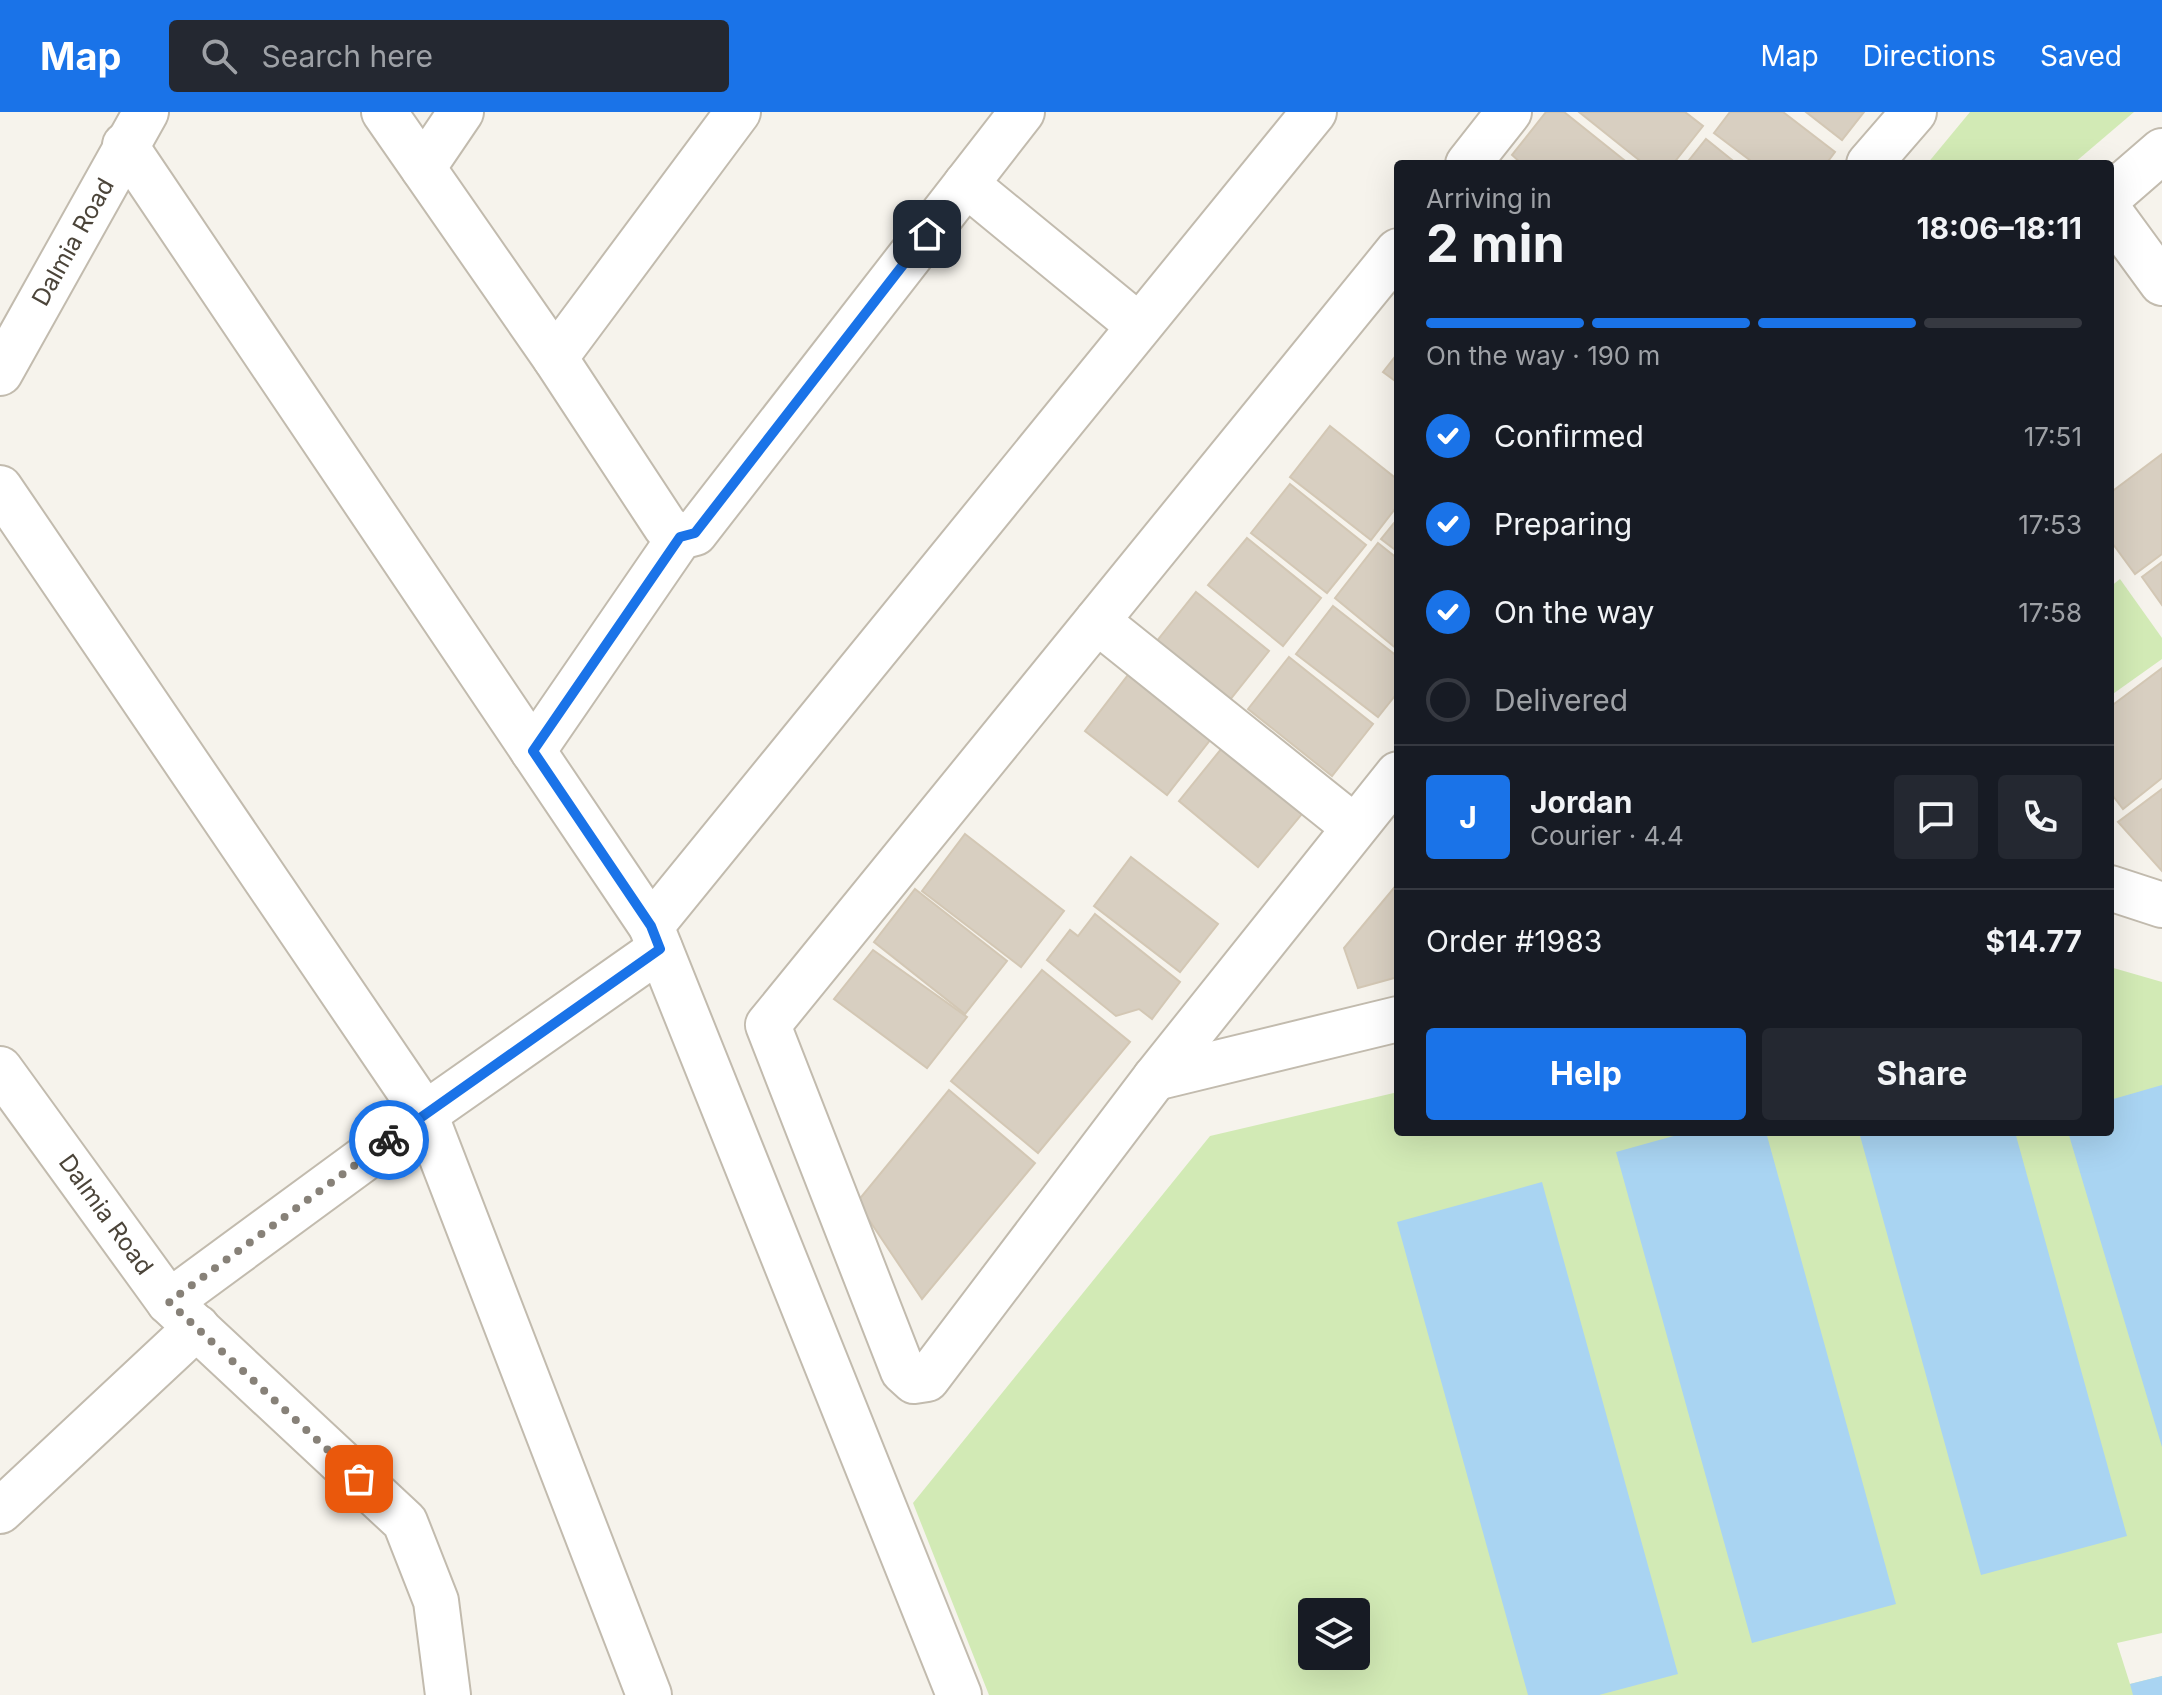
<!DOCTYPE html>
<meta charset="utf-8">
<style>
:root{--surface:#171b24;--page:#242831;--text:#f1f3f6;--muted:#9ea1a6;--line:#363941;--accent:#1a73e8}
body{margin:0;font-family:Inter,sans-serif;background:var(--page);color:var(--text);height:100vh;display:flex;flex-direction:column;font-size:30px;white-space:nowrap}
*{box-sizing:border-box;margin:0}
p{font-size:26px;color:var(--muted)}
.icon{flex:none;width:44px;height:44px;fill:none;stroke:currentColor;stroke-width:2;stroke-linecap:round;stroke-linejoin:round}
.map{position:relative;flex:1;overflow:hidden}
.side{position:absolute;left:1394px;top:48px;width:720px;height:976px;display:flex;flex-direction:column;background:var(--surface);border-radius:8px;box-shadow:0 8px 32px #0002}
.side>*{flex:none}
.tools{position:absolute;left:1298px;top:1486px;display:grid;gap:16px}
.tools a{display:grid;place-items:center;width:72px;height:72px;border-radius:8px;background:var(--surface);box-shadow:0 8px 32px #0002;font-size:40px}
.pin{position:absolute;display:grid;place-items:center;width:68px;height:68px;color:#fff;margin:-34px;border-radius:16px;box-shadow:0 4px 12px #0006}
.courier{position:absolute;display:grid;place-items:center;width:80px;height:80px;margin:-40px;border:6px solid #1a73e8;border-radius:50%;background:#fff;color:#222;box-shadow:0 2px 10px #0007}
.head em{font-style:normal;font-weight:700}
.head div{display:flex;flex-direction:column-reverse}
.head{display:flex;align-items:center;justify-content:space-between;height:136px;padding:0 32px}
h1{font-size:52px;font-weight:700;line-height:60px}
.bar{display:grid;grid-template-columns:repeat(4,1fr);gap:12px 8px;align-content:center;height:96px;padding:0 32px}
.bar i{height:10px;border-radius:6px;background:var(--line)}
.bar .current{background:var(--accent)}
.bar p{grid-column:span 4}
.line{display:flex;align-items:center;gap:20px;padding:0 32px;border-top:2px solid var(--line)}
.line div{flex:1}
.round{display:grid;place-items:center;flex:none;width:84px;height:84px;border-radius:8px;background:var(--page)}
ol{padding:0 32px;list-style:none}
li{display:flex;align-items:center;gap:24px;height:88px}
li p{margin-inline-start:auto}
li .icon{padding:8px;border-radius:50%;background:var(--accent);color:#fff;stroke-width:4}
li:last-child{color:var(--muted)}
li i{width:44px;height:44px;border:4px solid var(--line);border-radius:50%}
.action{display:flex;gap:16px;margin-top:auto;padding:16px 32px}
.action a{flex:1;height:92px;border-radius:8px;background:var(--accent);color:#fff;font-size:32px;font-weight:700;line-height:92px;text-align:center}
.action a+a{background:var(--page);color:var(--text)}
header{display:flex;align-items:center;gap:48px;box-sizing:border-box;height:112px;padding:0 40px;background:var(--accent);color:#fff}
header strong{font-size:38px}
nav{display:flex;gap:44px;margin-inline-start:auto;font-size:28px}
.search{width:560px;height:72px;background:var(--page);display:flex;align-items:center;gap:20px;box-sizing:border-box;padding:0 28px;border-radius:8px;color:var(--muted);font-size:30px}
.map>svg:first-child{display:block}
.green{fill:#d2eab5;fill-rule:evenodd}
.water{fill:#a9d4f2}
.building{fill:#d8cfc1;stroke:#d3c7b4;stroke-width:2}
.lines{fill:none;stroke-linecap:round;stroke-linejoin:round}
.minor-casing{stroke:#c2bbae;stroke-width:48}
.minor{stroke:#fff;stroke-width:44}
.done{stroke:#878178;stroke-width:8;stroke-dasharray:0 14.4}
.route{stroke:#1a73e8;stroke-width:10}
.labels{text-anchor:middle;stroke-width:6;stroke-linejoin:round;paint-order:stroke}
.street-label{font-size:24px;fill:#4b4439;stroke:#fff}
</style>
<header>
<strong>Map</strong>
<div class="search"><svg class="icon" aria-label="search" viewBox="0 0 24 24"><circle cx="10" cy="10" r="6"/><path d="M15 15l6 6"/></svg>Search here</div>
<nav><a>Map</a><a>Directions</a><a>Saved</a></nav>
</header>
<div class="map">
<svg width="2162" height="1583" viewBox="0 0 2162 1583">
<rect width="100%" height="100%" fill="#f6f3ec"/>
<g class="green">
<path d="M1970,0H2134L2073,52H1927Z"/>
<path d="M2120,467L2162,526V547L2110,584V475Z"/>
<path d="M2110,855L2162,870V1521L2117,1531L2130,1572L2162,1564V1583H989L913,1391L1210,1024L1398,980V1020H2110ZM1312,1500H1356V1544H1312Z"/>
</g>
<g class="water">
<path d="M2162,973V1335L2068,1020H2110V988Z"/>
<path d="M1688,1020H1766L1896,1492L1752,1531L1616,1040Z"/>
<path d="M1859,1020H2015L2127,1424L1981,1463Z"/>
<path d="M1542,1070L1678,1562L1599,1583H1528L1397,1110Z"/>
<path d="M2162,1564V1583H2133L2130,1572Z"/>
</g>
<g class="building">
<path d="M1546,0H1564L1629,52H1522L1512,43Z"/>
<path d="M1579,0H1685L1703,14L1673,52H1644Z"/>
<path d="M1730,0H1783L1835,40L1826,52H1755L1714,21Z"/>
<path d="M1806,0H1864L1842,28Z"/>
<path d="M1706,27L1737,52H1686Z"/>
<path d="M1398,241V271L1383,260Z"/>
<path d="M1330,314L1398,368V393L1371,428L1290,365Z"/>
<path d="M2162,342V442L2135,462L2110,428V381Z"/>
<path d="M1290,372L1366,433L1327,481L1251,421Z"/>
<path d="M1398,406V440L1381,427Z"/>
<path d="M1247,426L1321,486L1283,534L1208,473Z"/>
<path d="M1378,431L1398,447V538L1335,486Z"/>
<path d="M2162,450V493L2142,465Z"/>
<path d="M1196,480L1269,539L1229,589L1156,530Z"/>
<path d="M1333,494L1398,545V580L1378,605L1296,542Z"/>
<path d="M1289,545L1373,612L1332,664L1248,597Z"/>
<path d="M2162,556V666L2123,697L2110,680V595Z"/>
<path d="M1128,563L1211,627L1167,683L1085,619Z"/>
<path d="M1222,636L1302,702L1258,755L1179,689Z"/>
<path d="M2162,677V759L2118,710Z"/>
<path d="M965,722L1064,799L1021,855L922,779Z"/>
<path d="M1131,745L1218,812L1180,860L1094,794Z"/>
<path d="M1398,771V865L1358,876L1344,836Z"/>
<path d="M915,777L1007,849L965,902L874,830Z"/>
<path d="M1095,802L1180,870L1152,907L1139,897L1116,904L1047,848L1070,818L1078,824Z"/>
<path d="M873,838L967,905L927,956L834,887Z"/>
<path d="M1042,858L1130,930L1038,1041L951,969Z"/>
<path d="M949,978L1035,1051L922,1187L857,1090Z"/>
</g>
<g class="lines">
<defs>
<g id="minor">
<path d="M384,0L555,246L666,415L680,425"/>
<path d="M125,33L651,814L959,1583"/>
<path d="M1468,52L1509,0"/>
<path d="M1869,52L1914,0"/>
<path d="M423,56L461,0"/>
<path d="M966,72L1139,214"/>
<path d="M2110,84L2162,39"/>
<path d="M2110,100L2162,171"/>
<path d="M1398,139L768,913L903,1259L914,1269L927,1267L1155,966L1398,662"/>
<path d="M555,246L738,0"/>
<path id="s1" d="M0,261L146,0"/>
<path d="M0,376L425,1002L649,1583"/>
<path d="M1097,509L1353,714"/>
<path d="M533,639L680,425L695,421L1022,0"/>
<path d="M2110,776L2162,793"/>
<path d="M651,814L1314,0"/>
<path id="s2" d="M0,957L169,1190L405,1410L436,1489L448,1583"/>
<path d="M1155,966L1398,907"/>
<path d="M169,1190L425,1002L660,837"/>
<path d="M0,1399L197,1215"/>
</g>
</defs>
<use href="#minor" class="minor-casing"/>
<use href="#minor" class="minor"/>
</g>
<g class="lines">
<path class="done" d="M359,1367L169,1190L389,1028"/>
<path class="route" d="M389,1028L660,837L651,814L533,639L680,425L695,421L927,122"/>
</g>
<g class="labels">
<g class="street-label">
<text dy="8" stroke="none"><textPath href="#s1" startOffset="150">Dalmia Road</textPath></text>
<text dy="8" stroke="none"><textPath href="#s2" startOffset="180">Dalmia Road</textPath></text>
</g>
</g>
</svg>
<div class="tools">
<a><svg class="icon" aria-label="layers" viewBox="0 0 24 24"><path d="M12 4l9 5-9 5-9-5zM3 14l9 5 9-5"/></svg></a>
</div>
<div class="pin" style="left:359px;top:1367px;background:#ea580c"><svg class="icon" aria-label="bag" viewBox="0 0 24 24"><path d="M5 8h14l-1 12H6zM9 8a3 3 0 0 1 6 0"/></svg></div>
<div class="pin" style="left:927px;top:122px;background:#1f2937"><svg class="icon" aria-label="home" viewBox="0 0 24 24"><path d="M3 11l9-7 9 7M6 9v11h12V9"/></svg></div>
<div class="courier" style="left:389px;top:1028px"><svg class="icon" aria-label="bike" viewBox="0 0 24 24"><circle cx="6" cy="16" r="4"/><circle cx="18" cy="16" r="4"/><path d="M6 16l4-8h5l3 8M10 8l3 8H6M13 5h3"/></svg></div>
<section class="side">
<div class="head"><div><h1>2 min</h1><p>Arriving in</p></div><em>18:06–18:11</em></div>
<div class="bar"><i class="current"></i><i class="current"></i><i class="current"></i><i></i><p>On the way · 190 m</p></div>
<ol>
<li><svg class="icon" aria-label="check" viewBox="0 0 24 24"><path d="M5 12l5 5 9-10"/></svg>Confirmed<p>17:51</p></li>
<li><svg class="icon" aria-label="check" viewBox="0 0 24 24"><path d="M5 12l5 5 9-10"/></svg>Preparing<p>17:53</p></li>
<li><svg class="icon" aria-label="check" viewBox="0 0 24 24"><path d="M5 12l5 5 9-10"/></svg>On the way<p>17:58</p></li>
<li><i></i>Delivered</li>
</ol>
<div class="line" style="height:144px"><b class="round" style="background:var(--accent);color:#fff">J</b><div><b>Jordan</b><p>Courier · 4.4</p></div><a class="round"><svg class="icon" aria-label="chat" viewBox="0 0 24 24"><path d="M4 5h16v11H9l-5 4z"/></svg></a><a class="round"><svg class="icon" aria-label="phone" viewBox="0 0 24 24"><path d="M5 4h4l2 5-3 2q2 4 5 5l2-3 5 2v4C11 20 4 13 5 4z"/></svg></a></div>
<div class="line" style="height:104px"><div>Order #1983</div><b>$14.77</b></div>
<div class="action"><a>Help</a><a>Share</a></div>
</section>
</div>
